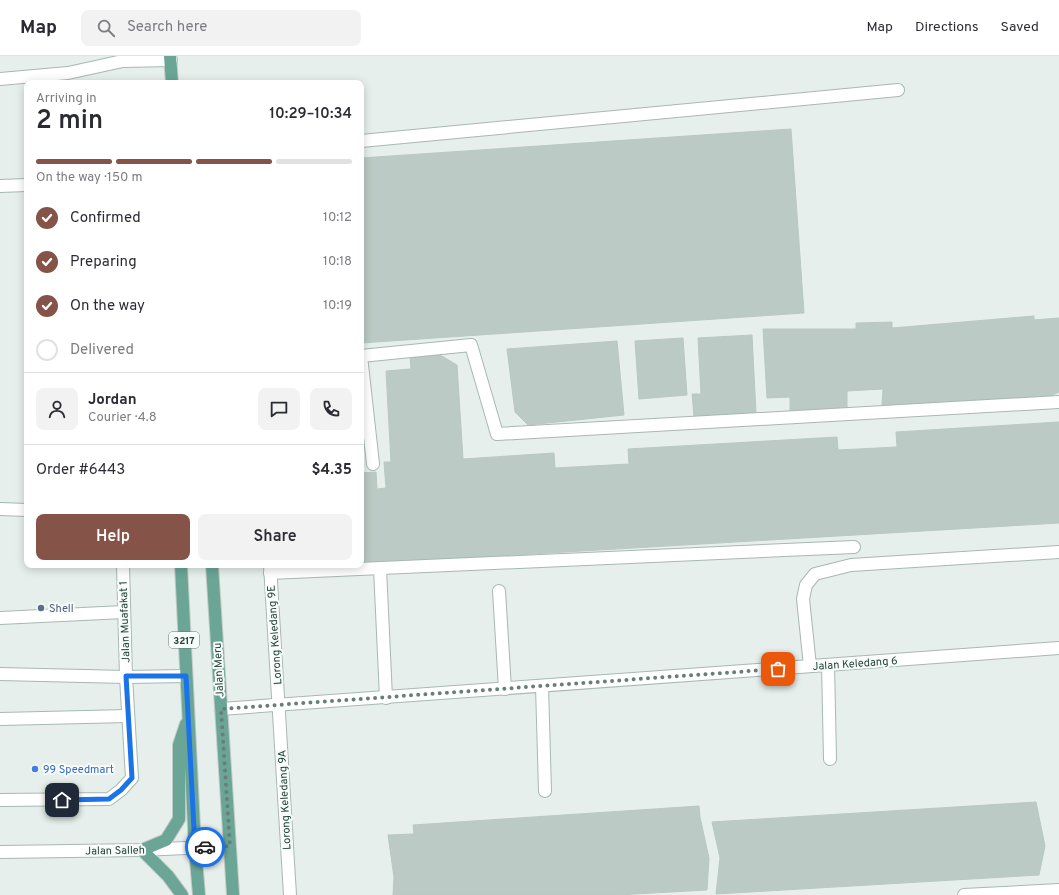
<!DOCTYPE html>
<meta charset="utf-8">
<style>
:root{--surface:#fff;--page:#f2f2f3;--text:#2b2b33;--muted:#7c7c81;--line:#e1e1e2;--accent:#855347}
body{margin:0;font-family:Overpass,sans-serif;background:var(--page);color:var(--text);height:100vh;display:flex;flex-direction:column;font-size:15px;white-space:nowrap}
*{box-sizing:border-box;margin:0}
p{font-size:13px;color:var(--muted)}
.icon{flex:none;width:22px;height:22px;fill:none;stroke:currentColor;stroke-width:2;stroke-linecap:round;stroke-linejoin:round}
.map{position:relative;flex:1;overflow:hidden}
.panel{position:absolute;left:24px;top:24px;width:340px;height:488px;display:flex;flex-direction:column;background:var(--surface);border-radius:8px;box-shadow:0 2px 10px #0003}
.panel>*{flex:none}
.pin{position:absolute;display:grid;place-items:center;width:34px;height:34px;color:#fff;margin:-17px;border-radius:8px;box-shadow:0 2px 6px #0006}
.courier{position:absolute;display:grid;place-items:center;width:40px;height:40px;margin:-20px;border:3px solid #1a73e8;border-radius:50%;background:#fff;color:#222;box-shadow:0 1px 5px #0007}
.head em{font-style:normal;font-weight:600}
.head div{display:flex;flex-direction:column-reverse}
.head{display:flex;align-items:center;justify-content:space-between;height:68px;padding:0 12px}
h1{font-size:26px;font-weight:600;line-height:30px}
.bar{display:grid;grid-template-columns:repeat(4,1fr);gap:6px 4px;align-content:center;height:48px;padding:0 12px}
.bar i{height:5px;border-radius:3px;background:var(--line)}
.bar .on{background:var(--accent)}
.bar p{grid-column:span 4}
.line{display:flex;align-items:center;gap:10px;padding:0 12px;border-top:1px solid var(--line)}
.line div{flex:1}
.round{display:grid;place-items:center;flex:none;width:42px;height:42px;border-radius:8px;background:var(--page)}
ol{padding:0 12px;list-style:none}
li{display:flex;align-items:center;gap:12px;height:44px}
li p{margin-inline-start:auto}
li .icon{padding:4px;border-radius:50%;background:var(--accent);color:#fff;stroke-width:4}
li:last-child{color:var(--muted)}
li i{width:22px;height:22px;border:2px solid var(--line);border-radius:50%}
.button{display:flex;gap:8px;margin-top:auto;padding:8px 12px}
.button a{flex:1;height:46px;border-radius:8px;background:var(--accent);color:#fff;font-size:16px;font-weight:600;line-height:46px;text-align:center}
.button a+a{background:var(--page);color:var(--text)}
header{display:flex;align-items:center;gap:24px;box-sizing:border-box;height:56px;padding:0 20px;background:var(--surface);border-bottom:1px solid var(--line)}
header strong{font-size:19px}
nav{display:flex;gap:22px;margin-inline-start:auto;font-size:14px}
.search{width:280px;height:36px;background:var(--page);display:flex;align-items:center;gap:10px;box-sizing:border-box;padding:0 14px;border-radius:8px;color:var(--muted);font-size:15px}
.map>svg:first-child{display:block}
.building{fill:#bbcac4;stroke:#b8c9c2}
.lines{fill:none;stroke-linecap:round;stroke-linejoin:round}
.minor-casing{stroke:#a8b8b2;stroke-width:14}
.major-casing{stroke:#c2cac8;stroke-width:14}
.minor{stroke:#fff;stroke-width:12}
.major{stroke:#6aa596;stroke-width:12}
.done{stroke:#687f78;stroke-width:4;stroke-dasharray:0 7.2}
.route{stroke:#1a73e8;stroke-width:5}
.service-dot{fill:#5c6f8a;stroke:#f7fbf9;stroke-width:1.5}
.shop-dot{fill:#3f7fe0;stroke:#f7fbf9;stroke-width:1.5}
.labels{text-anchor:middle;stroke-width:4;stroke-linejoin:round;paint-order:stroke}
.shield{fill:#f7fbf9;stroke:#637a73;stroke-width:1}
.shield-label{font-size:10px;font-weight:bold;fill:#24423a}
.service-label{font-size:11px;fill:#4e5e75;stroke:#f7fbf9;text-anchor:start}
.street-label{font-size:11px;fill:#24423a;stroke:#f7fbf9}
.shop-label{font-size:11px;fill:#366cbe;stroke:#f7fbf9;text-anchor:start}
</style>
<header>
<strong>Map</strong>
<div class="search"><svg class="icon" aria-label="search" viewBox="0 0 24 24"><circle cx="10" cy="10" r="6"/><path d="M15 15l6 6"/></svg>Search here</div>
<nav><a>Map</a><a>Directions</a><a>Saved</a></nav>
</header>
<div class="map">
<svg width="1059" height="839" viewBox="0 0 1059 839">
<rect width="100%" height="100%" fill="#e6efeb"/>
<g class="building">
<path d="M791,73L804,257L361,287V102Z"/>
<path d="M1034,260V264L1059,262V336L1051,340L882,349L883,333L847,335V352L790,356V341L767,342L763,273H856V267L892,266V272Z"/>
<path d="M752,279L756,357L694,360L692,338H701L698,282Z"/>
<path d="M683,282L687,339L639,343L635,285Z"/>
<path d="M617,285L624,359L528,369L515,356L507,293Z"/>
<path d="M440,299L457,309L463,403L554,397L555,412L629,408L628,393L837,381L838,394L897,391L896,376L1059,366V467L361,508V417L376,416L377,433L386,432L384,406H391L386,315L411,313L410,301Z"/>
<path d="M1036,746L1045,790L1039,819L716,838L720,802L712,766Z"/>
<path d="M699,750L700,761L709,802L707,834L617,839H393L394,821L388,779L414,778L413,769Z"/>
</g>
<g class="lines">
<defs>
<g id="minor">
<path d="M0,23L68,17L123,5L171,4"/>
<path d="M361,85L898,34"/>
<path d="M0,130L27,129"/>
<path d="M373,408L361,300L471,289L497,378L1059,346"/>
<path d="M0,453L27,454"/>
<path d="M270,509L290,839"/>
<path d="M380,512L386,642"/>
<path d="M270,517L854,491"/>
<path d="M499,535L505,633"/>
<path d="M0,562L124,556"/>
<path d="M828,609L830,703"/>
<path d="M810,610L803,543L806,529L815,518L851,509L1059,496"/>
<path d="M0,618L126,621L186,620"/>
<path d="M542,630L545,735"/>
<path d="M221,653L1059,592"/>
<path d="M0,663L128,660"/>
<path d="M0,744L109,743L121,734L132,722L126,621L123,509"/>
<path d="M0,796L142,794L229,790"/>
<path d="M964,839L1059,834"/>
</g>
<g id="major">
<path d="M170,0L172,27"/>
<path d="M181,509L195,792L199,839"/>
<path d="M212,509L233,839"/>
<path d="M182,839L168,820L142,794L166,784L179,763V689L186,668"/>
</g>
</defs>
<use href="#minor" class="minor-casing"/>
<use href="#major" class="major-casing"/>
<use href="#minor" class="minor"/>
<use href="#major" class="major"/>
</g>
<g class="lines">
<path class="done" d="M205,791L230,790L221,653L778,613"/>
<path class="route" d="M62,744L109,743L121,734L132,722L126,620H186L195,792L205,791"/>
</g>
<circle class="service-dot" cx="41" cy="552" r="4"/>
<circle class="shop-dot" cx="35" cy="713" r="4"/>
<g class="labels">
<rect class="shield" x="169" y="576" width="30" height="16" rx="3"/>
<g class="shield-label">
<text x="184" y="588">3217</text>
</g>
<g class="service-label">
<text x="49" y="556">Shell</text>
</g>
<g class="street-label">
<text transform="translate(124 566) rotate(-92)" y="4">Jalan Muafakat 1</text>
<text transform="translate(274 579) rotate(-94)" y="4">Lorong Keledang 9E</text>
<text transform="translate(855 607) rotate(-4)" y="4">Jalan Keledang 6</text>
<text transform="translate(218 614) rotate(-93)" y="4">Jalan Meru</text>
<text transform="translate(284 744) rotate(-93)" y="4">Lorong Keledang 9A</text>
<text transform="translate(115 794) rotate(-1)" y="4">Jalan Salleh</text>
</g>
<g class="shop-label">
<text x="43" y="717">99 Speedmart</text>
</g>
</g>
</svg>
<div class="pin" style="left:778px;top:613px;background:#ea580c"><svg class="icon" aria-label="bag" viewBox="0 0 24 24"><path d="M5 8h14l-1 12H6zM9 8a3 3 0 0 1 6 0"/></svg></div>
<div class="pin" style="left:62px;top:744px;background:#1f2937"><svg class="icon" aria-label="home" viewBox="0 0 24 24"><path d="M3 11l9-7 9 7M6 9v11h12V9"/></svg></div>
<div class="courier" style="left:205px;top:791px"><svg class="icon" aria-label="car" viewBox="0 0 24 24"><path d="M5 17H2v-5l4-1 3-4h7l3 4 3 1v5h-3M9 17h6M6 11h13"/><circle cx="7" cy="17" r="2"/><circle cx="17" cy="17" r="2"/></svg></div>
<section class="panel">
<div class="head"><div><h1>2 min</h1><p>Arriving in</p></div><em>10:29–10:34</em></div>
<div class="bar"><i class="on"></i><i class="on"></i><i class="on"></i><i></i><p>On the way · 150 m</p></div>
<ol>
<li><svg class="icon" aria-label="check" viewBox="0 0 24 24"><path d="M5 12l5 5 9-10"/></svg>Confirmed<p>10:12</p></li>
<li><svg class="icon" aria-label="check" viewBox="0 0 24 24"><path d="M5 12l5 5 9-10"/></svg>Preparing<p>10:18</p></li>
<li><svg class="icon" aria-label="check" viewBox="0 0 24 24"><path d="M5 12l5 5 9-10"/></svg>On the way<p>10:19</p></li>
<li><i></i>Delivered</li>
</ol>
<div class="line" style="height:72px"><a class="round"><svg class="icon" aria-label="person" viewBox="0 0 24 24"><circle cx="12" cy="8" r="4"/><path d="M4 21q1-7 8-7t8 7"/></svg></a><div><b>Jordan</b><p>Courier · 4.8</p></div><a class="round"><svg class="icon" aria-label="chat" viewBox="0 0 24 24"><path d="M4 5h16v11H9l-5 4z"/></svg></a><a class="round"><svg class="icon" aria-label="phone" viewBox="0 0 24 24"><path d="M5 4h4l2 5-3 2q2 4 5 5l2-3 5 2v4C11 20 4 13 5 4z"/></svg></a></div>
<div class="line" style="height:52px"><div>Order #6443</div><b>$4.35</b></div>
<div class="button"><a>Help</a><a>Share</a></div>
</section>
</div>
